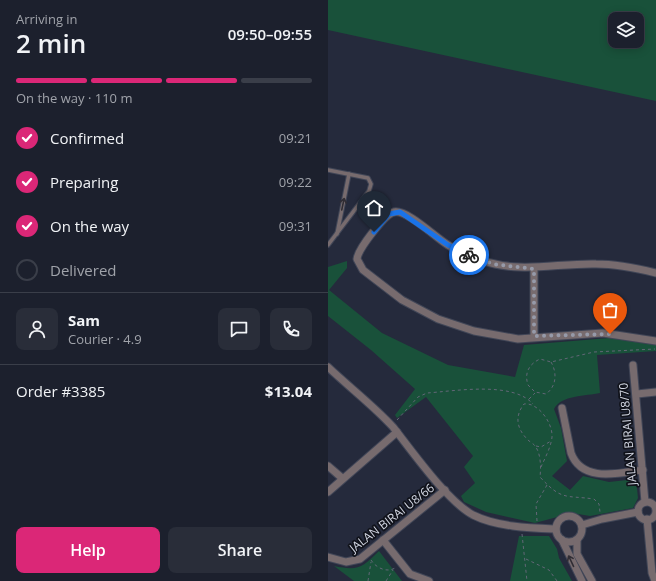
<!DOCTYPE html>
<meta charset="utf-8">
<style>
:root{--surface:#1c202d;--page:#292d39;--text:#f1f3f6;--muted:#a0a3aa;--line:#3a3e49;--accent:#db2777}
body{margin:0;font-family:"Open Sans",sans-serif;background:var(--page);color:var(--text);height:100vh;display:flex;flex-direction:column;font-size:15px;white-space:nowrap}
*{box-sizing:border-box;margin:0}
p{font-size:13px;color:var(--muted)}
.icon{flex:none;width:22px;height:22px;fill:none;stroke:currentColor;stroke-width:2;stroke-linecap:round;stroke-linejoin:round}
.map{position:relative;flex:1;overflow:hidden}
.sheet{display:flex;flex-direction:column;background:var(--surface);width:328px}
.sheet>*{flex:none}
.buttons{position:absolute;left:280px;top:12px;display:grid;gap:8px}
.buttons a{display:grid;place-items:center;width:36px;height:36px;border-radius:8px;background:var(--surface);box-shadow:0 2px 10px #0003,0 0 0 1px var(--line);font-size:20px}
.pin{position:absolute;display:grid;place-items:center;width:34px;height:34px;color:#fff;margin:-41px -17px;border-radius:50% 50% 50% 0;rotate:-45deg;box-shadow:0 0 4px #0007}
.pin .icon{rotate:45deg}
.courier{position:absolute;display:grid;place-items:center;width:40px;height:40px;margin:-20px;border:3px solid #1a73e8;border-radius:50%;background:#fff;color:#222;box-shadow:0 1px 5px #0007}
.head em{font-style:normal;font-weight:600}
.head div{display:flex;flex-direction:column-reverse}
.head{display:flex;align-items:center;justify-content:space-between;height:68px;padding:0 16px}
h1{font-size:26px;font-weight:600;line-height:30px}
.bar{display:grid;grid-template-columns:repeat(4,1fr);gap:6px 4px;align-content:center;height:48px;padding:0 16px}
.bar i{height:5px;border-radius:3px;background:var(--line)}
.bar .current{background:var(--accent)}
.bar p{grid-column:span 4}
.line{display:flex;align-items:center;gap:10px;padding:0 16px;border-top:1px solid var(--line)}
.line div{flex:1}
.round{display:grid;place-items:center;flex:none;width:42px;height:42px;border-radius:8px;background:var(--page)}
ol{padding:0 16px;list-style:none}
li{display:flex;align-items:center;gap:12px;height:44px}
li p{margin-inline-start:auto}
li .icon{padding:4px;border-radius:50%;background:var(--accent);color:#fff;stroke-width:4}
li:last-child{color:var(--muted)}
li i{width:22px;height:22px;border:2px solid var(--line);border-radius:50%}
.action{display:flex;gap:8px;margin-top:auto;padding:8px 16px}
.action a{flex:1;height:46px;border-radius:8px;background:var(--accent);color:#fff;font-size:16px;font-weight:600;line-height:46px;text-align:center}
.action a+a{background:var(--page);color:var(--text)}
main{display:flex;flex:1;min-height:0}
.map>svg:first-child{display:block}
.green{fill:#19513a;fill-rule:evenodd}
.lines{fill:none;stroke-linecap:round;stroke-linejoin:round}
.service-casing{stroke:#414657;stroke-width:5.5}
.minor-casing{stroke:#414657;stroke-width:9}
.path{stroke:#626777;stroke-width:1;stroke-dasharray:3 3;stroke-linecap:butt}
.service{stroke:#776b6e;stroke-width:3.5}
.minor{stroke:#776b6e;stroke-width:7}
.oneway{stroke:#302d34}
.done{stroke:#969aa9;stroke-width:4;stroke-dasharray:0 7.2}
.route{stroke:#1a73e8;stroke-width:5}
.labels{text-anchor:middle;stroke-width:3.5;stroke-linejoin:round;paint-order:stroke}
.street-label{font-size:12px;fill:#d3d7e3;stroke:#11131b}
</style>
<main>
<section class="sheet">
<div class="head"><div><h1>2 min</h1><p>Arriving in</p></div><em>09:50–09:55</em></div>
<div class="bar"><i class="current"></i><i class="current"></i><i class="current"></i><i></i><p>On the way · 110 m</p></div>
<ol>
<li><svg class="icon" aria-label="check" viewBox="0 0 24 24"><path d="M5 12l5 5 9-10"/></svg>Confirmed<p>09:21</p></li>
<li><svg class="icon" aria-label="check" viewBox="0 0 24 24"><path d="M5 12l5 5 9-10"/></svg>Preparing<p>09:22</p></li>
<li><svg class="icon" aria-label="check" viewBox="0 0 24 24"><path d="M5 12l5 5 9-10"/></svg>On the way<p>09:31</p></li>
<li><i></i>Delivered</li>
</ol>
<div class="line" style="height:72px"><a class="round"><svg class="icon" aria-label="person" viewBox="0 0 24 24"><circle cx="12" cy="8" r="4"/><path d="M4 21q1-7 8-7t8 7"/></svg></a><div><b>Sam</b><p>Courier · 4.9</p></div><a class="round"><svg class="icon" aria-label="chat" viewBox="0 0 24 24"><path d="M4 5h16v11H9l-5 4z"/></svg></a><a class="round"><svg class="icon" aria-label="phone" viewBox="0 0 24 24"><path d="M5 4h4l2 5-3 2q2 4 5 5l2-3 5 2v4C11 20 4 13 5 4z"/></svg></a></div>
<div class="line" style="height:52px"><div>Order #3385</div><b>$13.04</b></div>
<div class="action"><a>Help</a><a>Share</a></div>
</section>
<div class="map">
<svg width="328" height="581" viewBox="0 0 328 581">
<rect width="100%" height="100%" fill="#252a3c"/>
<g class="green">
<path d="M0,0H328V101L0,30ZM287,19H309V41H287Z"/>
<path d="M19,261V268L1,290L54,333L120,365L187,377L196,345L281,338L328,345V351L269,355L272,393C258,396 233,395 226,409L233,428L239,461L224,476L242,490L255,476L281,482L308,479L310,498L305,508L262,516L244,513L207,523L158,512L136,502L133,496L147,483L136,467L145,456L98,397L69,418L67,415L87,389L43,350L0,316V267Z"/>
<path d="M191,536H221L229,549L231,558L244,581H182Z"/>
<path d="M51,551L74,581H26L6,566C30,571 34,568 51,551Z"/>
</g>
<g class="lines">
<defs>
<g id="service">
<path d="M0,170L40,178L43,184L41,191L0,245"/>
<path d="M9,234L21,174"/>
</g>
<g id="minor">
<path d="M328,273C308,268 288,264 268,264C228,263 192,274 153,260C142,257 129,251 120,245C108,238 79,209 66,212C57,214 30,249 29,259L35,270L74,300L110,319L146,331L190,339L275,333L328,341"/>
<path d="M206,336V269"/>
<path d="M305,365L317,502"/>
<path d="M0,367C20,386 47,407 65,427C84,451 119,501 145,515C169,527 202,528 228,529"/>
<path d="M309,394L328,392"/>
<path d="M234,408L243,453C254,483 291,473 315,470"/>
<path d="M0,466L14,478"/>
<path d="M0,492L69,432"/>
<circle cx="319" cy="511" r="9"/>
<circle cx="241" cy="529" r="13"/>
<path d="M319,519L324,573L327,581"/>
<path d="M254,525L274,519L310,512"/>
<path d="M55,540L82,574L101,581"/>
<path d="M234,540L254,581"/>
<path d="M249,540V554L264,581"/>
<path d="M0,557L18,562L32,559L117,490"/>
</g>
</defs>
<use href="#service" class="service-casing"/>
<use href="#minor" class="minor-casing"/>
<g class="path">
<path d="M223,362C229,372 229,386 218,394L207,392L200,385C196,373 201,364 212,359L223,362L266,352L327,349"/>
<path d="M201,399L207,393"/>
<path d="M69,420L90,397L99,393C127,391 185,381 205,404"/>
<path d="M208,446L213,447L223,441"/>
<path d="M213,467C217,458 223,447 224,437C225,423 210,402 196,404C186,417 189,429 200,440C202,442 206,444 207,446C213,453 213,468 212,477C234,501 237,495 266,499L271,504L272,512"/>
<path d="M209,521L208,504L219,485"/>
<path d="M194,534L199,581"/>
<path d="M198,559L221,570L229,581"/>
<path d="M43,560C48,568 59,573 67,568"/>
<path d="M40,581L43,562"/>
<path d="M58,581L65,570"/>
</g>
<use href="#service" class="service"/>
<use href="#minor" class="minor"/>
</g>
<defs><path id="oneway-shaft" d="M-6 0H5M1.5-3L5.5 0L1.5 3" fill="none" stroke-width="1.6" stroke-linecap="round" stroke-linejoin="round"/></defs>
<g class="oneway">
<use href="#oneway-shaft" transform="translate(15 204) rotate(-78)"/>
<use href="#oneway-shaft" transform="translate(243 561) rotate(-115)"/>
</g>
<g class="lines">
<path class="done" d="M141,255L165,264L206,269V336L282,334"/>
<path class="route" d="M46,232L61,214L72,212L120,245L141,255"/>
</g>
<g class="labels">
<g class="street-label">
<text transform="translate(300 434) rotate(-95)" y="4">JALAN BIRAI U8/70</text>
<text transform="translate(64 518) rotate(-38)" y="4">JALAN BIRAI U8/66</text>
</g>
</g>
</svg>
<div class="buttons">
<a><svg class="icon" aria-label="layers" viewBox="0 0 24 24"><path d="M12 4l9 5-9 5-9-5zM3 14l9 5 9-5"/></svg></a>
</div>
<div class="pin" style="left:282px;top:334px;background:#ea580c"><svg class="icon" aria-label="bag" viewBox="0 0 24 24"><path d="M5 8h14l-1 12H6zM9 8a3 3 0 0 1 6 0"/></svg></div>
<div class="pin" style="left:46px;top:232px;background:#1f2937"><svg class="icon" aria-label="home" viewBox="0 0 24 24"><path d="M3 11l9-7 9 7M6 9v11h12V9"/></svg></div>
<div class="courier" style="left:141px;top:255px"><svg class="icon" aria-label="bike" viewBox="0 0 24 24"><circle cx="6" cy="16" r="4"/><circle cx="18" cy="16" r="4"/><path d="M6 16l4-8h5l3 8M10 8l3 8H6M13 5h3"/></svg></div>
</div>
</main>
